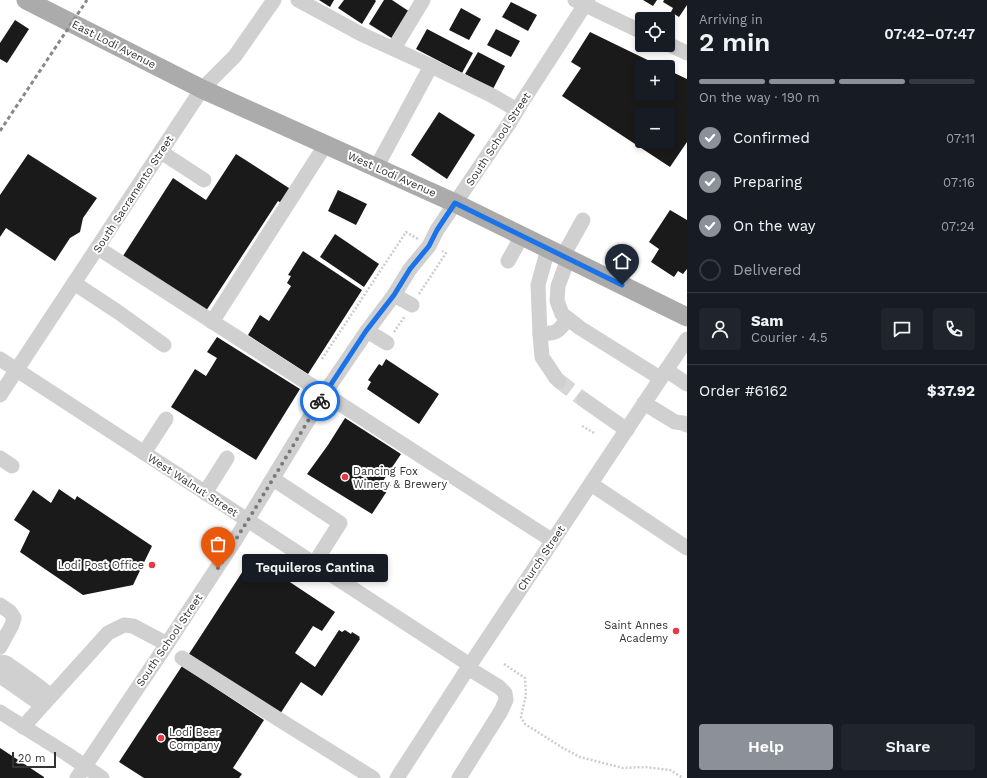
<!DOCTYPE html>
<meta charset="utf-8">
<style>
:root{--surface:#171b24;--page:#20242c;--text:#f1f3f6;--muted:#9ea1a6;--line:#363941;--accent:#8c9099}
body{margin:0;font-family:"Work Sans",sans-serif;background:var(--page);color:var(--text);height:100vh;display:flex;flex-direction:column;font-size:15px;white-space:nowrap}
*{box-sizing:border-box;margin:0}
p{font-size:13px;color:var(--muted)}
.icon{flex:none;width:22px;height:22px;fill:none;stroke:currentColor;stroke-width:2;stroke-linecap:round;stroke-linejoin:round}
.map{position:relative;flex:1;overflow:hidden}
.panel{display:flex;flex-direction:column;background:var(--surface);width:300px}
.panel>*{flex:none}
.buttons{position:absolute;left:635px;top:12px;display:grid;gap:8px}
.buttons a{display:grid;place-items:center;width:40px;height:40px;border-radius:4px;background:var(--surface);box-shadow:0 2px 6px #0003;font-size:20px}
.scale{position:absolute;left:12px;bottom:10px;width:44px;box-sizing:border-box;padding-left:4px;border:2px solid #333;border-top:0;font-size:11px;line-height:14px;white-space:nowrap;color:#333;-webkit-text-stroke:3px #fff;paint-order:stroke}
.pin{position:absolute;display:grid;place-items:center;width:34px;height:34px;color:#fff;margin:-41px -17px;border-radius:50% 50% 50% 0;rotate:-45deg;box-shadow:0 0 4px #0007}
.pin .icon{rotate:45deg}
.courier{position:absolute;display:grid;place-items:center;width:40px;height:40px;margin:-20px;border:3px solid #1a73e8;border-radius:50%;background:#fff;color:#222;box-shadow:0 1px 5px #0007}
.bubble{position:absolute;height:28px;border-radius:4px;background:var(--surface);box-shadow:0 2px 6px #0003;font-size:13px;font-weight:600;line-height:28px;text-align:center}
.head em{font-style:normal;font-weight:600}
.head div{display:flex;flex-direction:column-reverse}
.head{display:flex;align-items:center;justify-content:space-between;height:68px;padding:0 12px}
h1{font-size:26px;font-weight:600;line-height:30px}
.bar{display:grid;grid-template-columns:repeat(4,1fr);gap:6px 4px;align-content:center;height:48px;padding:0 12px}
.bar i{height:5px;border-radius:3px;background:var(--line)}
.bar .on{background:var(--accent)}
.bar p{grid-column:span 4}
.line{display:flex;align-items:center;gap:10px;padding:0 12px;border-top:1px solid var(--line)}
.line div{flex:1}
.round{display:grid;place-items:center;flex:none;width:42px;height:42px;border-radius:4px;background:var(--page)}
ol{padding:0 12px;list-style:none}
li{display:flex;align-items:center;gap:12px;height:44px}
li p{margin-inline-start:auto}
li .icon{padding:4px;border-radius:50%;background:var(--accent);color:#fff;stroke-width:4}
li:last-child{color:var(--muted)}
li i{width:22px;height:22px;border:2px solid var(--line);border-radius:50%}
.primary-button{display:flex;gap:8px;margin-top:auto;padding:8px 12px}
.primary-button a{flex:1;height:46px;border-radius:4px;background:var(--accent);color:#fff;font-size:16px;font-weight:600;line-height:46px;text-align:center}
.primary-button a+a{background:var(--page);color:var(--text)}
main{display:flex;flex:1;min-height:0}
.map>svg:first-child{display:block}
.building{fill:#1a1a1a;fill-rule:evenodd}
.lines{fill:none;stroke-linecap:round;stroke-linejoin:round}
.minor-tunnel{stroke:#d6d6d6;stroke-width:15;stroke-dasharray:15 8;stroke-linecap:butt}
.path{stroke:#cdcdcd;stroke-width:2.5;stroke-dasharray:2 2;stroke-linecap:butt}
.minor{stroke:#d0d0d0;stroke-width:15}
.major{stroke:#ababab;stroke-width:19}
.rail{stroke:#888;stroke-width:3;stroke-dasharray:4 3;stroke-linecap:butt}
.done{stroke:#7a7a7a;stroke-width:4;stroke-dasharray:0 7.2}
.route{stroke:#1a73e8;stroke-width:5}
.poi-dot{fill:#e63946;stroke:#fff;stroke-width:1.5}
.labels{text-anchor:middle;stroke-width:4;stroke-linejoin:round;paint-order:stroke}
.street-label{font-size:11px;fill:#333;stroke:#fff}
.poi-label{font-size:11px;fill:#333;stroke:#fff;text-anchor:start}
</style>
<main>
<div class="map">
<svg width="687" height="778" viewBox="0 0 687 778">
<rect width="100%" height="100%" fill="#fff"/>
<g class="building">
<path d="M319,0H334L330,7Z"/>
<path d="M344,0H375L376,1L362,24L338,8Z"/>
<path d="M384,0H392L410,12L393,39L369,24Z"/>
<path d="M643,0H657L653,6Z"/>
<path d="M664,0H687V5L679,17L671,12L673,8L663,2Z"/>
<path d="M511,2L537,15L528,31L502,17Z"/>
<path d="M461,8L481,19L469,40L449,30Z"/>
<path d="M15,20L29,29L7,63L0,59V43Z"/>
<path d="M427,29L473,53L462,73L416,49Z"/>
<path d="M496,29L520,41L511,57L487,45Z"/>
<path d="M590,32L662,67H642V93H668V70L687,79V142L670,167L562,96L581,68L571,62ZM642,115H668V141H642Z"/>
<path d="M478,52L505,66L493,89L465,74Z"/>
<path d="M439,112L475,135L447,179L411,155Z"/>
<path d="M28,154L97,198L83,218L80,232L70,238L55,261L6,228L0,237V195Z"/>
<path d="M236,154L292,190L283,204L278,201L206,311L123,256L173,178L206,200Z"/>
<path d="M338,190L367,204L356,225L328,211Z"/>
<path d="M670,210L687,220V269L683,274L678,271L674,277L651,262L659,249L649,242Z"/>
<path d="M335,234L379,264L364,287L320,257Z"/>
<path d="M303,251L362,290L308,374L248,335L260,315L269,321L291,286L287,283L291,276L288,275Z"/>
<path d="M217,337L300,389L256,460L171,407L195,369L206,376L217,358L207,352Z"/>
<path d="M386,359L439,394L419,424L367,389L371,382L368,380L379,364L382,366Z"/>
<path d="M345,418L401,454L383,481L391,485L372,514L307,474L328,445Z"/>
<path d="M59,489L75,500L77,496L152,546L133,585L83,595L20,552L30,531L14,520L33,490L51,503Z"/>
<path d="M252,557L335,612L322,631L313,626L295,653L315,667L339,630L342,632L345,630L351,634L352,632L360,637L359,638L360,639L322,696L301,682L280,714L189,654Z"/>
<path d="M182,666L264,720L233,768L242,774L239,778H144L119,762Z"/>
<path d="M0,748L44,777V778H0Z"/>
</g>
<g class="lines">
<path class="minor-tunnel" d="M559,381L584,400"/>
<g class="path">
<path d="M419,294L446,253L442,251"/>
<path d="M394,332L405,316"/>
<path d="M322,359L406,232L418,239"/>
<path d="M582,426L596,434"/>
<path d="M504,664L525,678L526,695L521,717L525,724L563,748L580,757L623,768L645,767L670,770L683,778"/>
</g>
<g class="minor">
<path d="M298,0L361,34L431,66L491,95L517,110"/>
<path d="M575,0L642,32"/>
<path d="M668,44L687,53"/>
<path d="M394,48L423,0"/>
<path d="M161,152L204,180"/>
<path d="M376,168L431,66"/>
<path d="M98,248L553,541"/>
<path d="M548,249L538,285L540,334L542,357L556,378L559,381"/>
<path d="M563,256L583,220"/>
<path d="M568,259L558,286L557,301L562,314L580,328L660,378"/>
<path d="M508,261L522,236"/>
<path d="M74,283L118,312L164,345"/>
<path d="M394,295L412,305"/>
<path d="M212,322L326,144"/>
<path d="M367,331L387,343"/>
<path d="M540,334C557,333 557,333 568,319"/>
<path d="M0,359L470,665"/>
<path d="M666,370L687,384"/>
<path d="M0,395L202,89L235,56L274,0"/>
<path d="M584,400L627,430"/>
<path d="M644,403L675,422L683,423L687,425"/>
<path d="M144,453L166,419"/>
<path d="M0,458L12,466"/>
<path d="M273,479L340,523L314,564"/>
<path d="M591,484L687,548"/>
<path d="M205,493L227,458"/>
<path d="M0,605L10,612L14,618L12,625L0,647"/>
<path d="M182,658L283,722L373,778"/>
<path d="M0,662L6,663L33,682L51,696"/>
<path d="M0,676L42,705"/>
<path d="M0,712L67,754L102,778"/>
<path d="M23,727L108,633L124,625L133,626L167,644"/>
<path d="M77,778L167,644L234,542L324,394L367,331L394,295L410,269L429,246L437,230L510,122L522,102L588,0"/>
<path d="M397,778L470,665L687,339"/>
<path d="M459,778L501,711L506,700L505,693L499,687L468,668"/>
</g>
<path class="major" d="M26,0L202,89L455,203L687,317"/>
<path class="rail" d="M0,131L87,0"/>
</g>
<g class="lines">
<path class="done" d="M218,568L253,512L320,401"/>
<path class="route" d="M320,401L366,331L394,295L410,269L429,246L437,230L455,203L622,285"/>
</g>
<g class="poi-dot">
<circle cx="345" cy="477" r="4"/>
<circle cx="152" cy="565" r="4"/>
<circle cx="676" cy="631" r="4"/>
<circle cx="161" cy="738" r="4"/>
</g>
<g class="labels">
<g class="street-label">
<text transform="translate(114 44) rotate(27)" y="4">East Lodi Avenue</text>
<text transform="translate(498 139) rotate(-57)" y="4">South School Street</text>
<text transform="translate(392 174) rotate(24)" y="4">West Lodi Avenue</text>
<text transform="translate(133 194) rotate(-57)" y="4">South Sacramento Street</text>
<text transform="translate(193 485) rotate(33)" y="4">West Walnut Street</text>
<text transform="translate(541 558) rotate(-56)" y="4">Church Street</text>
<text transform="translate(169 640) rotate(-56)" y="4">South School Street</text>
</g>
<g class="poi-label">
<text x="353" y="475">Dancing Fox<tspan x="353" dy="13">Winery &amp; Brewery</tspan></text>
<text x="144" y="569" text-anchor="end">Lodi Post Office</text>
<text x="668" y="629" text-anchor="end">Saint Annes<tspan x="668" dy="13">Academy</tspan></text>
<text x="169" y="736">Lodi Beer<tspan x="169" dy="13">Company</tspan></text>
</g>
</g>
</svg>
<div class="buttons">
<a><svg class="icon" aria-label="locate" viewBox="0 0 24 24"><circle cx="12" cy="12" r="6"/><path d="M12 2v4M12 18v4M2 12h4M18 12h4"/></svg></a>
<a>+</a>
<a>−</a>
</div>
<div class="scale">20 m</div>
<div class="pin" style="left:218px;top:568px;background:#ea580c"><svg class="icon" aria-label="bag" viewBox="0 0 24 24"><path d="M5 8h14l-1 12H6zM9 8a3 3 0 0 1 6 0"/></svg></div>
<div class="pin" style="left:622px;top:285px;background:#1f2937"><svg class="icon" aria-label="home" viewBox="0 0 24 24"><path d="M3 11l9-7 9 7M6 9v11h12V9"/></svg></div>
<div class="courier" style="left:320px;top:401px"><svg class="icon" aria-label="bike" viewBox="0 0 24 24"><circle cx="6" cy="16" r="4"/><circle cx="18" cy="16" r="4"/><path d="M6 16l4-8h5l3 8M10 8l3 8H6M13 5h3"/></svg></div>
<div class="bubble" style="left:242px;top:554px;width:146px">Tequileros Cantina</div>
</div>
<section class="panel">
<div class="head"><div><h1>2 min</h1><p>Arriving in</p></div><em>07:42–07:47</em></div>
<div class="bar"><i class="on"></i><i class="on"></i><i class="on"></i><i></i><p>On the way · 190 m</p></div>
<ol>
<li><svg class="icon" aria-label="check" viewBox="0 0 24 24"><path d="M5 12l5 5 9-10"/></svg>Confirmed<p>07:11</p></li>
<li><svg class="icon" aria-label="check" viewBox="0 0 24 24"><path d="M5 12l5 5 9-10"/></svg>Preparing<p>07:16</p></li>
<li><svg class="icon" aria-label="check" viewBox="0 0 24 24"><path d="M5 12l5 5 9-10"/></svg>On the way<p>07:24</p></li>
<li><i></i>Delivered</li>
</ol>
<div class="line" style="height:72px"><a class="round"><svg class="icon" aria-label="person" viewBox="0 0 24 24"><circle cx="12" cy="8" r="4"/><path d="M4 21q1-7 8-7t8 7"/></svg></a><div><b>Sam</b><p>Courier · 4.5</p></div><a class="round"><svg class="icon" aria-label="chat" viewBox="0 0 24 24"><path d="M4 5h16v11H9l-5 4z"/></svg></a><a class="round"><svg class="icon" aria-label="phone" viewBox="0 0 24 24"><path d="M5 4h4l2 5-3 2q2 4 5 5l2-3 5 2v4C11 20 4 13 5 4z"/></svg></a></div>
<div class="line" style="height:52px"><div>Order #6162</div><b>$37.92</b></div>
<div class="primary-button"><a>Help</a><a>Share</a></div>
</section>
</main>
